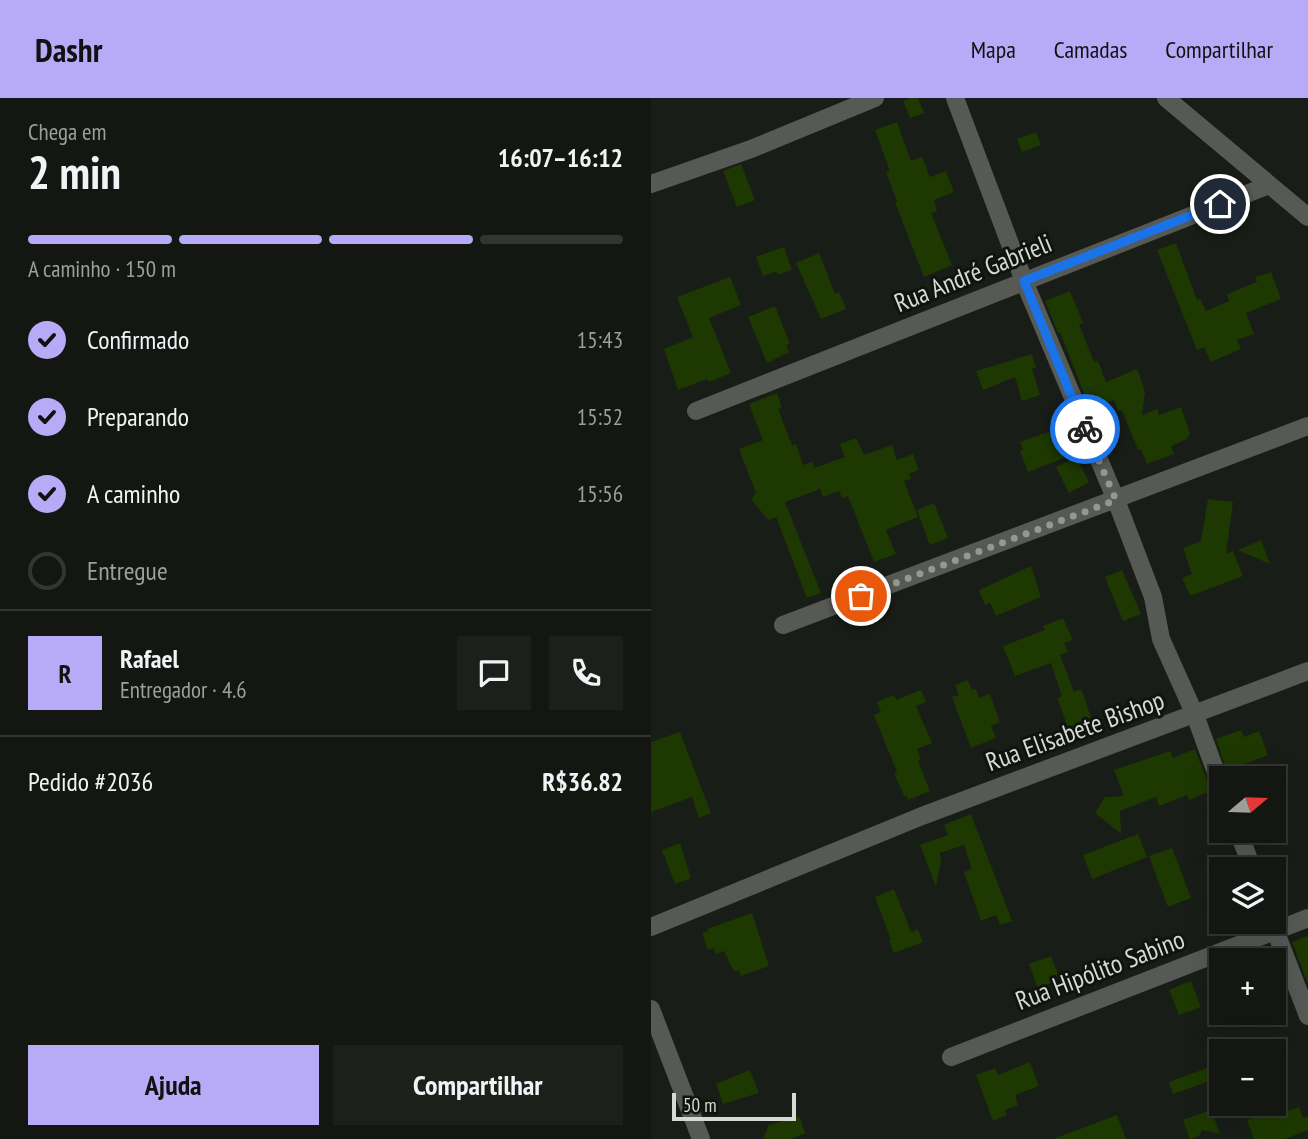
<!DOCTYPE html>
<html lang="pt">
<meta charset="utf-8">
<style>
:root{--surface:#131611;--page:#1c1f1a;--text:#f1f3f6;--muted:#9d9f9f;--line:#323531;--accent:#b7abf8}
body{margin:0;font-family:"PT Sans Narrow",sans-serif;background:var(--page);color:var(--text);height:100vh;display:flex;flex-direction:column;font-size:26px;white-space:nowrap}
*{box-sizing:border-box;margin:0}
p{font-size:23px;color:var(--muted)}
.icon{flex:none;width:38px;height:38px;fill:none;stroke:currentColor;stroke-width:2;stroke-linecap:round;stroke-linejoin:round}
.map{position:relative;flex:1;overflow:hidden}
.side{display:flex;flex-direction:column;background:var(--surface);width:651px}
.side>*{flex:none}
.needle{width:46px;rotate:71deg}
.tools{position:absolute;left:558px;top:668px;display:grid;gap:14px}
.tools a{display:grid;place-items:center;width:77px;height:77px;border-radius:0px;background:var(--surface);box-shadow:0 7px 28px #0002,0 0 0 2px var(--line);font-size:35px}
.scale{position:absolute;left:21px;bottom:18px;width:124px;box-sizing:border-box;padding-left:7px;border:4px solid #d7d9d5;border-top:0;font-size:19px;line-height:24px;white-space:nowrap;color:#d7d9d5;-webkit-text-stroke:5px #10140e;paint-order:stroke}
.pin{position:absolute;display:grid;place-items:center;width:60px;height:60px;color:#fff;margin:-30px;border:4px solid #fff;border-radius:50%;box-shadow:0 2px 7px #0007}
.courier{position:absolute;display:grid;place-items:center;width:70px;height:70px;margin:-35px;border:5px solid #1a73e8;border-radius:50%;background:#fff;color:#222;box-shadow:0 2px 9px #0007}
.summary em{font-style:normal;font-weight:700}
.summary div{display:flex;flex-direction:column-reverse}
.summary{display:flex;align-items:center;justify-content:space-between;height:119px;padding:0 28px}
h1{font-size:46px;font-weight:700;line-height:52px}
.bar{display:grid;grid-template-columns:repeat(4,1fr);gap:10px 7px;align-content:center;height:84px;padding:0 28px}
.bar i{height:9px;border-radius:5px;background:var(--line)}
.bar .selected{background:var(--accent)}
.bar p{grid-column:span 4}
.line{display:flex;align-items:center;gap:18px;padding:0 28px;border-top:2px solid var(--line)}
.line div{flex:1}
.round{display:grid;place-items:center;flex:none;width:74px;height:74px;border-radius:0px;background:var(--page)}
ol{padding:0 28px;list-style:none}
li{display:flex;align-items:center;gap:21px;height:77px}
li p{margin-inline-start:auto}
li .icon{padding:7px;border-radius:50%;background:var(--accent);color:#111;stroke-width:4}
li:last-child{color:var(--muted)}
li i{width:38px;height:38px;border:4px solid var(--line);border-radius:50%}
.cta{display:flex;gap:14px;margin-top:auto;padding:14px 28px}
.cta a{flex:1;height:80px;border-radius:0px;background:var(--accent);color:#111;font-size:28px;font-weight:700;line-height:80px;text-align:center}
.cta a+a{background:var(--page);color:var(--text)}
header{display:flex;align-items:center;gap:42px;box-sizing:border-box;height:98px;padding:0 35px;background:var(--accent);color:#111}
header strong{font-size:33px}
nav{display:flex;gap:38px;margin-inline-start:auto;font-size:24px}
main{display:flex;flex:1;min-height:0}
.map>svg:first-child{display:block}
.building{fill:#1d3800}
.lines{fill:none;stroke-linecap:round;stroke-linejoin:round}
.street{stroke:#575955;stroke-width:18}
.done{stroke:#949792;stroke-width:7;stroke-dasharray:0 12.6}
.route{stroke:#1a73e8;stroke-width:9}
.labels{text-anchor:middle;stroke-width:6;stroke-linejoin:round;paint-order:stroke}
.street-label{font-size:26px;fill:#d7d9d5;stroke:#10140e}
</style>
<header>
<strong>Dashr</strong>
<nav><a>Mapa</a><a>Camadas</a><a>Compartilhar</a></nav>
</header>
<main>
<section class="side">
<div class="summary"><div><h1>2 min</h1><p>Chega em</p></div><em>16:07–16:12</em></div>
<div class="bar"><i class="selected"></i><i class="selected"></i><i class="selected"></i><i></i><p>A caminho · 150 m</p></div>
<ol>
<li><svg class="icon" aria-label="check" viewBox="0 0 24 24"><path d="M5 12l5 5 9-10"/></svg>Confirmado<p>15:43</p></li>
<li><svg class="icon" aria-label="check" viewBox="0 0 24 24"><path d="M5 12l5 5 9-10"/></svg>Preparando<p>15:52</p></li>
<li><svg class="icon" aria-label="check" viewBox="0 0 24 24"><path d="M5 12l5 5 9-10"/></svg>A caminho<p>15:56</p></li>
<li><i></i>Entregue</li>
</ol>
<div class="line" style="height:126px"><b class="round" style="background:var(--accent);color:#111">R</b><div><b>Rafael</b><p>Entregador · 4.6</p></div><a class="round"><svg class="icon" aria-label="chat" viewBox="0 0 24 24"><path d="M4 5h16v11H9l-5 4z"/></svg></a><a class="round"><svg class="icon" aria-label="phone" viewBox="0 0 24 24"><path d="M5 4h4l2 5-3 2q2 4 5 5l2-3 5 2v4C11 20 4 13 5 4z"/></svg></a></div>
<div class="line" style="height:91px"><div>Pedido #2036</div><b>R$36.82</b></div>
<div class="cta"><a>Ajuda</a><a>Compartilhar</a></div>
</section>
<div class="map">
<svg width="657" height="1041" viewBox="0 0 657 1041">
<rect width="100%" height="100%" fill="#191d17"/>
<g class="building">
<path d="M259,0H267L273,15L259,20L252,3Z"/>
<path d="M246,24L260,63L271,59L279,79L295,73L303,94L283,102L286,113L280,115L301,167L273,179L244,104L246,103L235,74L239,73L224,32Z"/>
<path d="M385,34L390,47L371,54L366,41Z"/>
<path d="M90,66L104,102L86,109L72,73Z"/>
<path d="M525,145L546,202L549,201L555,213L578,203L576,196L606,184L604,179L620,174L630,201L595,215L603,236L586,242L590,251L560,264L553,249L546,252L506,152Z"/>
<path d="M133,149L141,172L127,177L126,173L112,178L105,159Z"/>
<path d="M168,155L184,196L188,194L195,211L170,221L145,165Z"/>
<path d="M79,179L90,207L58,220L80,275L58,284L56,281L27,292L13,251L42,239L26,199Z"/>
<path d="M419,193L432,225L428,226L443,264L447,263L455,284L486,271L494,294L491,317L506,311L508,317L530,309L539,335L536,341L520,348L523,356L496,366L490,351L487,352L471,312L467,313L463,302L439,311L409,234L407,235L394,203Z"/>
<path d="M124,208L139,246L135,247L138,254L116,265L97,219Z"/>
<path d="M381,256L385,269L381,271L389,297L371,303L364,279L332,292L325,273Z"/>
<path d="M126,295L131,310L127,311L141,347L145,346L152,367L161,364L163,370L194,359L189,346L205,340L213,357L241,347L246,362L262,356L268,372L258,376L260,381L253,383L267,419L235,432L245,456L223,464L197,398L191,400L188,393L172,399L169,391L134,404L170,495L156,500L125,419L117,422L100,401L105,395L88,351L112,342L98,306Z"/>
<path d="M403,332L413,360L377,374L369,353L372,352L369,344Z"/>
<path d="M425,359L438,384L418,395L405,369Z"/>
<path d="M557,401L582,404L575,456L582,453L592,478L539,498L531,480L541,476L532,450L550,443Z"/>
<path d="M283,405L297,440L279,447L266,412Z"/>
<path d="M610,442L619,466L587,452Z"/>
<path d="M380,468L390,499L345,518L339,505L334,507L328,492Z"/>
<path d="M471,472L490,516L472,523L454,479Z"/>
<path d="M412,520L422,542L413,545L417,554L409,557L423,594L430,591L442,625L437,627L433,635L426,632L419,635L406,600L411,598L400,565L364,578L352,548L394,532L392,528Z"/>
<path d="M317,582L321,592L325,591L328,600L339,596L349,624L340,628L345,640L320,650L301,599L308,597L304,587Z"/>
<path d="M270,592L275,604L265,608L281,645L266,651L270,662L267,663L279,693L257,702L255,697L253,698L243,675L246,674L223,617L230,614L226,604L243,597L245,602Z"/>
<path d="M590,632L593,639L608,633L617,657L576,673L565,641Z"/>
<path d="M29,634L60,715L48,720L41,699L0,714V644Z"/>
<path d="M544,651L560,693L538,702L536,697L508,708L505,699L469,713L470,736L444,715L454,699L473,698L463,672L519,653L522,660Z"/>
<path d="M320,716L361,823L349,827L345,817L330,823L313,774L321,771L313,747L289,755L290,764L285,789L269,747L297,737L293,727Z"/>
<path d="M487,736L496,759L441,781L432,757Z"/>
<path d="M29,745L40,780L24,786L11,752Z"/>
<path d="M521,750L540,800L517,809L498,758Z"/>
<path d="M243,791L260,834L267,831L272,844L243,855L238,843L240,842L224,799Z"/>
<path d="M101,815L118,868L90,878L88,872L83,874L73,853L65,856L63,850L57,852L51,835L57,833L56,831Z"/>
<path d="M657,838V886L641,844Z"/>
<path d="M400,858L409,881L387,890L378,866Z"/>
<path d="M540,883L550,909L528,917L518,892Z"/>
<path d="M379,964L388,988L364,997L367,1007L354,1012L356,1017L342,1023L325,977L344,970L347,977Z"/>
<path d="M570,965V979L522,996L518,984Z"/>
<path d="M99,972L108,995L72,1006L65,986Z"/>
<path d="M636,1007L638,1013L648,1009L652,1020L657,1018V1032L634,1041H603L596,1022Z"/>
<path d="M560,1012L569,1036L551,1032L548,1038L539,1041L532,1022Z"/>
<path d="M466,1017L475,1041H405V1040Z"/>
<path d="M148,1018L154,1035L140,1041H112L118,1027Z"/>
</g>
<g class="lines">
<g class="street">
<path d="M304,0L373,183L465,402L502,499L510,541L544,617L570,688"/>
<path d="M515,0L657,119"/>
<path d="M0,86L100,51L224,0"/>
<path d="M45,313L618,87"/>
<path d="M132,527L657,328"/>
<path d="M587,733L602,772"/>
<path d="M621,824L657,918"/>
<path d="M0,829L271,718L657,573"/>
<path d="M0,911L50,1041"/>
<path d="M300,959L657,820"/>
</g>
</g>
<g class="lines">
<path class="done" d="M210,498L465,402L434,331"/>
<path class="route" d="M434,331L373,183L569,106"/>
</g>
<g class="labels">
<g class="street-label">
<text transform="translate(322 175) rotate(-22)" y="9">Rua André Gabrieli</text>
<text transform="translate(424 633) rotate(-20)" y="9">Rua Elisabete Bishop</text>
<text transform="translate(449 872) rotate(-21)" y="9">Rua Hipólito Sabino</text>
</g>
</g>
</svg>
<div class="tools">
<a><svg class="needle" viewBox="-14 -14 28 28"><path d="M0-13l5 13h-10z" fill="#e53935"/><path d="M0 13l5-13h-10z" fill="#9d9f9f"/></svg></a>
<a><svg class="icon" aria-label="layers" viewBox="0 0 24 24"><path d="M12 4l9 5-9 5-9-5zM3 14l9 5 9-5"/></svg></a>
<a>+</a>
<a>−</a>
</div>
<div class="scale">50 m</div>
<div class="pin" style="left:210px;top:498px;background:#ea580c"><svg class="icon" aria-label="bag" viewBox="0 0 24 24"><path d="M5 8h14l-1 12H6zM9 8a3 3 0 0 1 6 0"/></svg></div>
<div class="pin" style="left:569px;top:106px;background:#1f2937"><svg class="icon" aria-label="home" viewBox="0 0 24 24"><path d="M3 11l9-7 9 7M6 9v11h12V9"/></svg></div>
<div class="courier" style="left:434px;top:331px"><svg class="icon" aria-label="bike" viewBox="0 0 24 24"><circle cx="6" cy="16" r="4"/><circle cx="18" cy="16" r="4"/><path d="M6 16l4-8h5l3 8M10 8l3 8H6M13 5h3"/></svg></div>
</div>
</main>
